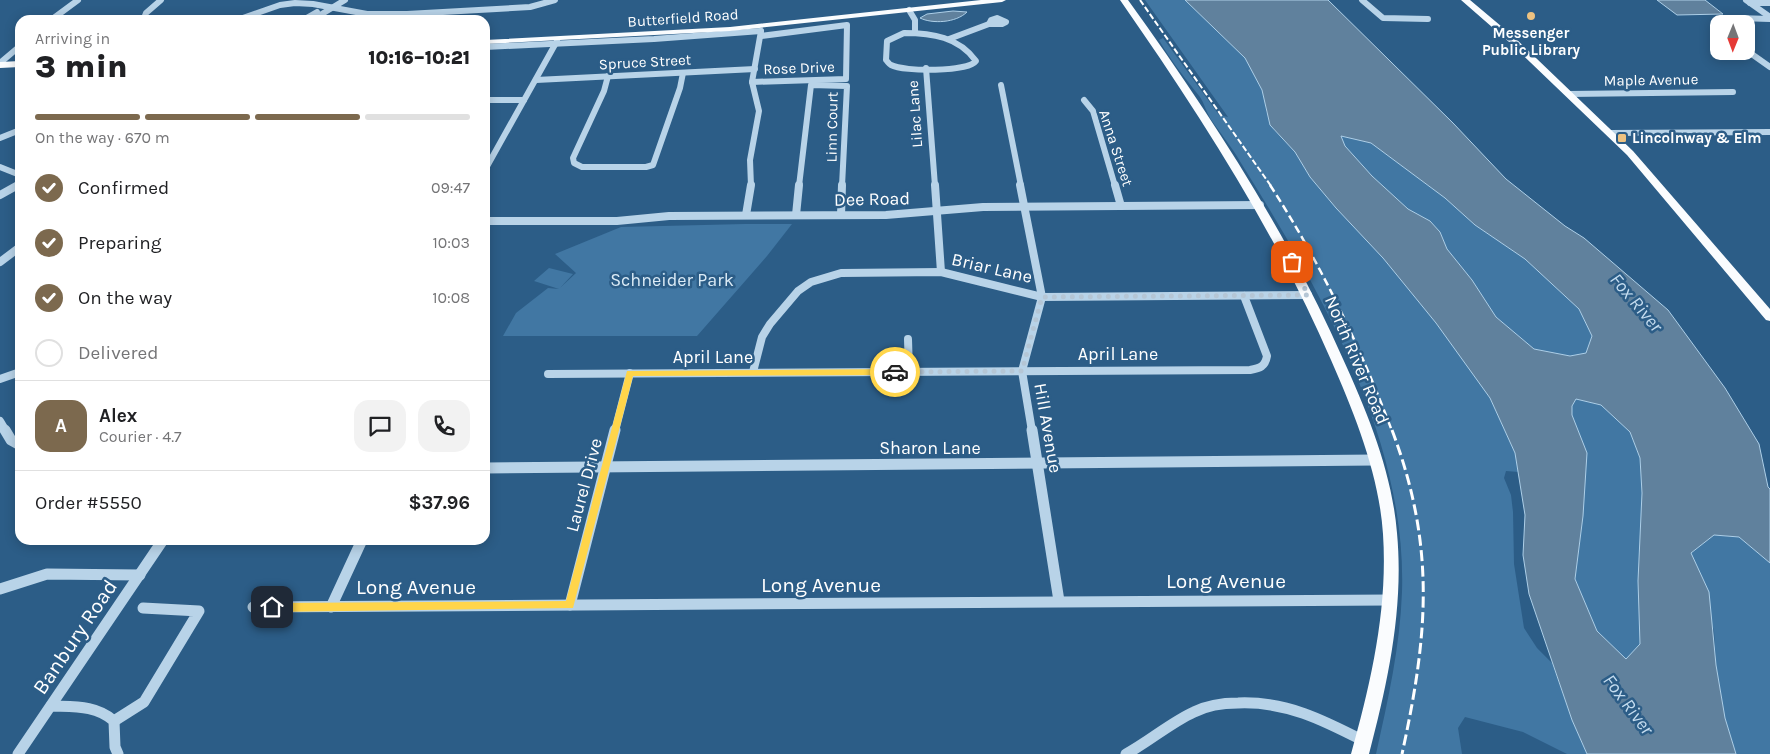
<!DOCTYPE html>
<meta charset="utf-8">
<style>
:root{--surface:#fff;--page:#f2f2f2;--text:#202124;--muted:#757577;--line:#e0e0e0;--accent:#7c694e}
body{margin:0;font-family:Karla,sans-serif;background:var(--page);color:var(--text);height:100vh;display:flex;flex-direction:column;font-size:19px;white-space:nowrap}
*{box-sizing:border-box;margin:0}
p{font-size:16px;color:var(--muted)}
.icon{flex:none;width:28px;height:28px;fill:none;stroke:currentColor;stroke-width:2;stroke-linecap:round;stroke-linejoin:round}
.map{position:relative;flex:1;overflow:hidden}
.drawer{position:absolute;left:15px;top:15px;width:475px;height:530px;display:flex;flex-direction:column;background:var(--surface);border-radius:15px;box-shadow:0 2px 12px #0003}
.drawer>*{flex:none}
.needle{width:32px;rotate:181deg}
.controls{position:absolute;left:1710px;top:15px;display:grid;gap:10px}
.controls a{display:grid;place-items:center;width:45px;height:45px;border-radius:10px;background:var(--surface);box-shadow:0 2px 12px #0003;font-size:25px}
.pin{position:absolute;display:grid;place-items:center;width:42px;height:42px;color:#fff;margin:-21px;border-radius:10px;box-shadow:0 2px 8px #0006}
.courier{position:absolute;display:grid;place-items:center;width:50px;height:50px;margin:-25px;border:4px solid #ffd54a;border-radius:50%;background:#fff;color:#222;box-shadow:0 1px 6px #0007}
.head em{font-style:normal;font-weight:800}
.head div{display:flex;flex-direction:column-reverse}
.head{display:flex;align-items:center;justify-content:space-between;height:85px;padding:0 20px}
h1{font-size:32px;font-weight:800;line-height:38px}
.bar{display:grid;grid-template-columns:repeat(4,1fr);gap:8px 5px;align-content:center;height:60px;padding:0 20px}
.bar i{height:6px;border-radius:4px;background:var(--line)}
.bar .active{background:var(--accent)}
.bar p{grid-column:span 4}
.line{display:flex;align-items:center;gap:12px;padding:0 20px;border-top:1px solid var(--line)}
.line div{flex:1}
.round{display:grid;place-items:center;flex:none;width:52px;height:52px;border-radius:15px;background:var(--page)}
ol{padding:0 20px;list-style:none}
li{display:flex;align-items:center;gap:15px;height:55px}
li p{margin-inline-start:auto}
li .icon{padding:5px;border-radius:50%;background:var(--accent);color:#fff;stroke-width:4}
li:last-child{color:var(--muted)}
li i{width:28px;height:28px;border:2px solid var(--line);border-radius:50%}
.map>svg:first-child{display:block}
.green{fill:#4177a3}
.water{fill:#60819d;stroke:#adcfe8;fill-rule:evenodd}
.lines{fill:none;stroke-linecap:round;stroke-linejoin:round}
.minor-far2{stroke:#b8d3e8;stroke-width:6}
.minor-far1{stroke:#b8d3e8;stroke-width:8}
.minor{stroke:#b8d3e8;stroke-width:11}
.major{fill:#fafcfe;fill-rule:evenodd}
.rail-far2{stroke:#fff;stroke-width:2;stroke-dasharray:6 2.5;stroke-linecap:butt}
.rail-far1{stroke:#fff;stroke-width:2.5;stroke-dasharray:8 4;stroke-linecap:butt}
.rail{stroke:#fff;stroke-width:3;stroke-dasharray:11 4.5;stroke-linecap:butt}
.route{fill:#ffd54a}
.done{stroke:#b5c6d5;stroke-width:5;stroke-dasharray:0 9}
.poi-dot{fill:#edc281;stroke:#2c5d87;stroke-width:2}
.labels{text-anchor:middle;stroke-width:5;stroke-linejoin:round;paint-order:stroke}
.far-street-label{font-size:15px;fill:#fff;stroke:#2c5d87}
.far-poi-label{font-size:15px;font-weight:bold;fill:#fff;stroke:#2c5d87}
.street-label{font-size:18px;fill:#fff;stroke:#2c5d87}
.park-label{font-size:18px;fill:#dbebf6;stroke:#2c5d87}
.water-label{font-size:19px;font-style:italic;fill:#c4dcef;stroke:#2c5d87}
.near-street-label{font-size:21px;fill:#fff;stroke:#2c5d87}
</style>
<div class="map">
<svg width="1770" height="754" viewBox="0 0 1770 754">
<rect width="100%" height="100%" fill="#2c5d87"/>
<g class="green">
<path d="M1145,0H1185L1245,58L1259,82L1265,99L1266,111L1274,130L1295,152L1310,177L1336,208L1383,258L1436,323L1481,384L1490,398L1515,453L1519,472L1506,471L1504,478L1511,495L1513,512L1514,564L1524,628L1537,648L1552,663L1572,720L1587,754H1567L1523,732L1465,717L1458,728L1462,754H1376C1388,700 1400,647 1402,592C1407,439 1319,288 1241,163C1232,147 1220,133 1210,118C1206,111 1204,103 1200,97C1185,78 1171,61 1159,40L1163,38L1219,115L1228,117Z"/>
<path d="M1341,136L1371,143L1445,198L1475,225L1525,259L1579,309L1592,336L1586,353L1570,356L1534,349L1496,317L1472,280L1447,249L1440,232L1430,221L1408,209L1372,176L1345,146Z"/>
<path d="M745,224H792L767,256L697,336H503L516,313L548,288L559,289L534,281L549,268L573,274L560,288L576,273L555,254L621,227Z"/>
<path d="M1576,399L1601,405L1630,432L1640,458L1642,493L1638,581L1640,645L1626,659L1597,631L1575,579L1583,516L1572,415V406Z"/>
<path d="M1714,535L1739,537L1770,563V754H1736L1725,718L1716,665L1714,631L1691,553Z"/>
</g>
<g class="water">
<path d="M1185,0H1328L1453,123L1506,179L1565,226L1584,238L1668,310L1725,388L1759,444L1768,487L1770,489V563L1739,537L1714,535L1691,553L1709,592L1716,665L1725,718L1736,754H1587L1572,720L1529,594L1523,555L1525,515L1515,453L1490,398L1436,323L1383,258L1336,208L1310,177L1295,152L1270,125L1262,90L1245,58ZM1341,136L1371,143L1445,198L1475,225L1525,259L1579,309L1592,336L1586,353L1570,356L1534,349L1496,317L1472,280L1447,249L1440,232L1430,221L1408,209L1372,176L1345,146ZM1576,399L1601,405L1630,432L1640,458L1642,493L1638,581L1640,644L1626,659L1597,631L1575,579L1583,516L1587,453L1572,415V406Z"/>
<path d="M1657,0H1705L1723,14L1677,15Z"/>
<path d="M953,11L967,12C956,23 932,24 920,18L927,14Z"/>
</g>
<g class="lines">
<g class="minor-far2">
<path d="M1362,0L1383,18L1428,19"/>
<path d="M1746,0L1770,17"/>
<path d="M1750,3H1770"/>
<path d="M909,10L915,20V32"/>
<path d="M997,18L1006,22L1002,24H989L991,20Z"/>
<path d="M51,20L78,0"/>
<path d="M146,20L144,18L146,13L161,0"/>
<path d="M237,20L280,5L295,3L313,4L367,14H407L530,7L555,0"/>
<path d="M303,20L317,12"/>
<path d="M312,20L345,0"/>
<path d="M1720,24L1738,18L1770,19"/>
<path d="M904,33C932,33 959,37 976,61C968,72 904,72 891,65C889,64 888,62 886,60L887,41Z"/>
<path d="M949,39L989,24"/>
<path d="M485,47L654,39L761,31"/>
<path d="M1746,50L1770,67"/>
<path d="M0,63L20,46"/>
<path d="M926,68L935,186"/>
<path d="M608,76L604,91L573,158L574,163L582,167H646L653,165L680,88L683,73"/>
<path d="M536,80L755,69"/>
<path d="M752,82L846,79L847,25L761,36"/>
<path d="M1001,85L1021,186"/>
<path d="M1569,94L1733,92"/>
<path d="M485,100H524"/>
<path d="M1084,100L1093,111L1115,186"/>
<path d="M1610,133L1770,132"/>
<path d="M0,138L20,130"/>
<path d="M0,167L20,175"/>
<path d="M485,170L557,41"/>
<path d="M16,186L20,184"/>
<path d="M751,186L750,160L759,111L752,82L761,31"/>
<path d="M799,186L811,85L847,86L842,186"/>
</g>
<g class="minor-far1">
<path d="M935,185L941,272"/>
<path d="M1020,185L1042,297L1022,371L1032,431"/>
<path d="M1115,185L1121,206"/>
<path d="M0,195L18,185"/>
<path d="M746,215L751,185"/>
<path d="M796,215L799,185"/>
<path d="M841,215L842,185"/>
<path d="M485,221H617L669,216L886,215L983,207L1260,205"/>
<path d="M0,262L20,247"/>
<path d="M908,339L909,372"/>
<path d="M753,372L762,337L770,324L798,291L811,282L841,273L941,272L1042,297L1308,295"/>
<path d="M548,374L1250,370C1260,368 1265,367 1267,356L1244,296"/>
<path d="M0,379L20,372"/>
<path d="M0,421L6,431"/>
<path d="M615,431L630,373"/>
</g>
<g class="minor">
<path d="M5,430L11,440L20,445"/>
<path d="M1032,430L1059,601"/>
<path d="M485,468L1375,460"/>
<path d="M0,589L47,574L140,575"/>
<path d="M570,605L615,430"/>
<path d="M253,607L1390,600"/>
<path d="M331,607L362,540"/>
<path d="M51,706C74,707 96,705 114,721L115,747L118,754"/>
<path d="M114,721L144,702L199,611L143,608"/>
<path d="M18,754L163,540"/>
<path d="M1126,754C1150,741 1170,723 1194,712C1208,705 1223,703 1238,703C1286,701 1323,720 1364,741"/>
</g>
<g class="major">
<path d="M981,0H1006L1002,2L730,31L485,44V40L730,27Z"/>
<path d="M1120,0H1128C1210,114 1286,230 1343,359C1368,414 1392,472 1397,533C1404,608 1388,682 1369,754H1351C1371,682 1388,609 1383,534C1379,474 1355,415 1331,360C1275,231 1200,115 1120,0Z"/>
<path d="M1461,0H1470L1514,37L1633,151L1770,309V321L1766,320L1627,155L1508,41Z"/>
<path d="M20,61V67L0,68V62Z"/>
</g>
<path class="rail-far2" d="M1140,0L1271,186"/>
<path class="rail-far1" d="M1270,185C1320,262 1360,346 1392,431"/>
<path class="rail" d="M1392,430C1436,547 1428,635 1402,754"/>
</g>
<path class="route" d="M895,369L899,372L895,375L633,376L573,608L272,612L267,607L272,603L566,601L627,371Z"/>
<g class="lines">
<path class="done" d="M895,372L1022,371L1042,297L1308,295L1292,262"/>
</g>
<g class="poi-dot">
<circle cx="1531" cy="16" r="5"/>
<rect x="1617" y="133" width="10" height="10" rx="2.5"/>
</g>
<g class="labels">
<g class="far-street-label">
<text transform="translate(683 18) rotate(-4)" y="5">Butterfield Road</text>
<text transform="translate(645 62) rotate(-3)" y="5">Spruce Street</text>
<text transform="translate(799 68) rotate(-2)" y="5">Rose Drive</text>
<text transform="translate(1651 80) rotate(-1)" y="5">Maple Avenue</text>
<text transform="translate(915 114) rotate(-94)" y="5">Lilac Lane</text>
<text transform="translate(832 127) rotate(-89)" y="5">Linn Court</text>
<text transform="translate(1116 148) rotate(72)" y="5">Anna Street</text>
</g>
<g class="far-poi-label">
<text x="1531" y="38">Messenger<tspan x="1531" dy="17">Public Library</tspan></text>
<text x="1632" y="143" text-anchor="start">Lincolnway &amp; Elm</text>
</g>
<g class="street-label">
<text transform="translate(872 199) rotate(-1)" y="6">Dee Road</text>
<text transform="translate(992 268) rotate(13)" y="6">Briar Lane</text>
<text x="1118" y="360">April Lane</text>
<text x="713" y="363">April Lane</text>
<text transform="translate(1357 360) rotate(67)" y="6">North River Road</text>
<text transform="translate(1048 428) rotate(80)" y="6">Hill Avenue</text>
<text x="930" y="454">Sharon Lane</text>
<text transform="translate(584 485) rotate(-75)" y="6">Laurel Drive</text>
</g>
<g class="park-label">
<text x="672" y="286">Schneider Park</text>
</g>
<g class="water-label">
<text transform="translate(1637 302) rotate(50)" y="7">Fox River</text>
<text transform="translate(1629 704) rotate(53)" y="7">Fox River</text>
</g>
<g class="near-street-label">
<text x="1226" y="588">Long Avenue</text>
<text x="821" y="592">Long Avenue</text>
<text x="416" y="594">Long Avenue</text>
<text transform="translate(75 637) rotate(-56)" y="7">Banbury Road</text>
</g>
</g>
</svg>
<div class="controls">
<a><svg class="needle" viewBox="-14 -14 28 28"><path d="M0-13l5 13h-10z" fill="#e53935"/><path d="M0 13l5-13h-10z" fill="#757577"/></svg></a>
</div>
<div class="pin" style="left:1292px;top:262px;background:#ea580c"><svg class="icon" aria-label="bag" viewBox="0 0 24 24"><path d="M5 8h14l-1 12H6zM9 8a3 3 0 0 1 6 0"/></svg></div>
<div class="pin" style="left:272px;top:607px;background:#1f2937"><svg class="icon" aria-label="home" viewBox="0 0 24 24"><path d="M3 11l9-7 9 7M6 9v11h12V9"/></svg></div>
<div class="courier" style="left:895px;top:372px"><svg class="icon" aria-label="car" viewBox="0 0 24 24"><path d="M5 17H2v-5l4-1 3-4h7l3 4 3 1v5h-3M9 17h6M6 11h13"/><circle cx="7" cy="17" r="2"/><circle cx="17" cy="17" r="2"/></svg></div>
<section class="drawer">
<div class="head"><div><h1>3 min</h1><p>Arriving in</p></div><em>10:16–10:21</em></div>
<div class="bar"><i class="active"></i><i class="active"></i><i class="active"></i><i></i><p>On the way · 670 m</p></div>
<ol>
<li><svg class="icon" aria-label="check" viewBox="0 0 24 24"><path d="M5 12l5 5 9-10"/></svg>Confirmed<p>09:47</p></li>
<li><svg class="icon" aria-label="check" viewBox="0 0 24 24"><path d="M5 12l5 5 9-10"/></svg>Preparing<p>10:03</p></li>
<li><svg class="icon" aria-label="check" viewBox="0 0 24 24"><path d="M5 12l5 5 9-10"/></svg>On the way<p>10:08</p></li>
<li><i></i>Delivered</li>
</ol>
<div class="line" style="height:90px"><b class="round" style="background:var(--accent);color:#fff">A</b><div><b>Alex</b><p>Courier · 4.7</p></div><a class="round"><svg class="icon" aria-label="chat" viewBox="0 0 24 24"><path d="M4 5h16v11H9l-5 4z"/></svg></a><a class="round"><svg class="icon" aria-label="phone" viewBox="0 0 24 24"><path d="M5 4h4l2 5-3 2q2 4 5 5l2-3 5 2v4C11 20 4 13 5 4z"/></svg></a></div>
<div class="line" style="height:65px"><div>Order #5550</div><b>$37.96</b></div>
</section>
</div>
